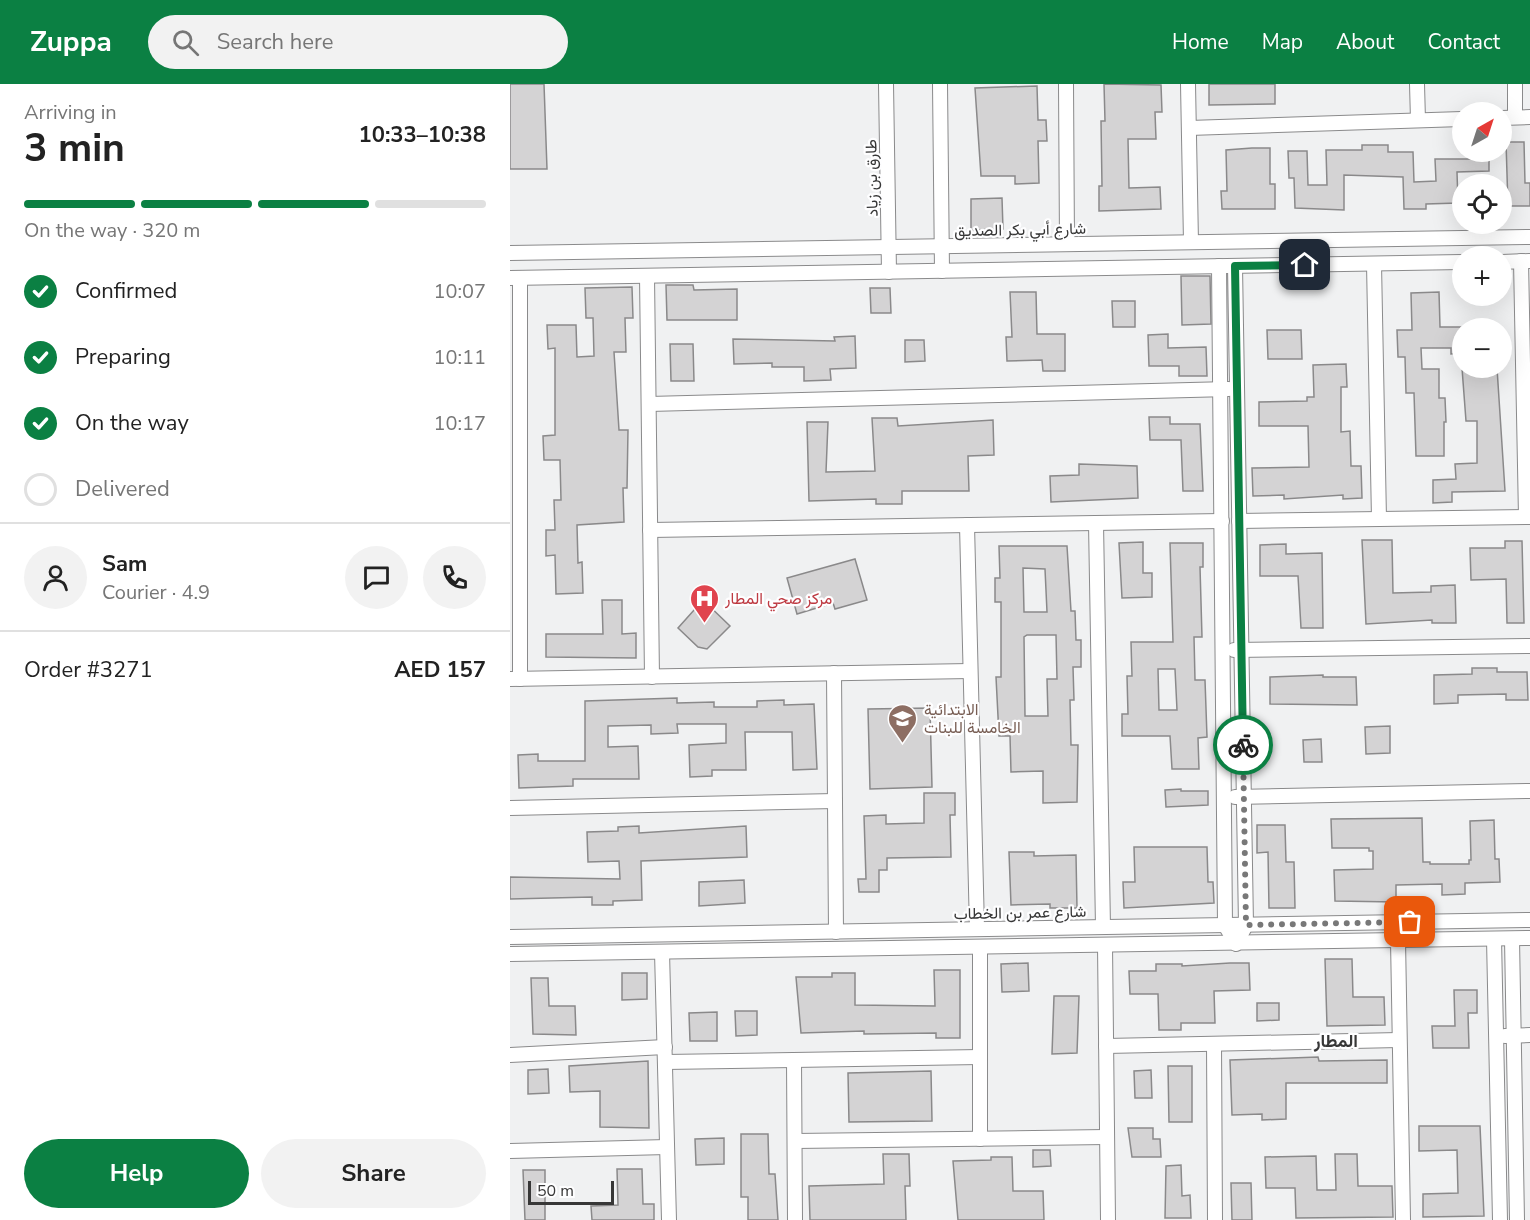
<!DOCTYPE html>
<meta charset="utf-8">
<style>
:root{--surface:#fff;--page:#f2f2f2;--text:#222;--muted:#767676;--line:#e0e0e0;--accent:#0b8043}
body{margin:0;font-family:"Nunito Sans",Vazirmatn,sans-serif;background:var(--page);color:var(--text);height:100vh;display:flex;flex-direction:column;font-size:22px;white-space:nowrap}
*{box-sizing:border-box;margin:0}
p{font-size:20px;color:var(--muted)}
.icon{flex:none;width:33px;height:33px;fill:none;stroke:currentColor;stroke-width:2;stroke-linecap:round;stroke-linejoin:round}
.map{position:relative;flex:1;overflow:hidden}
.side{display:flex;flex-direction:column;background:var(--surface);width:510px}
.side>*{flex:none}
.needle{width:39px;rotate:39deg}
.tools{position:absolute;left:942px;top:18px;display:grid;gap:12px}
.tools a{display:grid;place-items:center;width:60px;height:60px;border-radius:50%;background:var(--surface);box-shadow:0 6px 24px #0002;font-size:30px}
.scale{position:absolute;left:18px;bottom:15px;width:86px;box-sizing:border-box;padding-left:6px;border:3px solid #373737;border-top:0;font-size:16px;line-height:21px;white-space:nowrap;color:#373737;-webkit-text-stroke:4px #fefeff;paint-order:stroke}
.pin{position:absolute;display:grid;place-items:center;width:51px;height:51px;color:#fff;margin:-26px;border-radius:12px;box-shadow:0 3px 9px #0006}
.courier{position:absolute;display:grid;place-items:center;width:60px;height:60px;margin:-30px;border:4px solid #0b8043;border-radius:50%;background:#fff;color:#222;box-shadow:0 2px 8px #0007}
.head em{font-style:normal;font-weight:700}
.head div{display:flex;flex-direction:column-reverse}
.head{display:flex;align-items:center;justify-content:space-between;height:102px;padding:0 24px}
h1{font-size:39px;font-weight:700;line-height:45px}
.bar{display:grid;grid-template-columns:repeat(4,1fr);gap:9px 6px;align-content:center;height:72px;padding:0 24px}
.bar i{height:8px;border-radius:4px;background:var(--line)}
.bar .active{background:var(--accent)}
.bar p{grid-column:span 4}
.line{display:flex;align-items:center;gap:15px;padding:0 24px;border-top:2px solid var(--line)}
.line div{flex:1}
.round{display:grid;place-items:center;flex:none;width:63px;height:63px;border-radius:32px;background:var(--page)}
ol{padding:0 24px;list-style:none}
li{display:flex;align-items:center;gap:18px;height:66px}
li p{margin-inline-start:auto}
li .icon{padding:6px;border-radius:50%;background:var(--accent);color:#fff;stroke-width:4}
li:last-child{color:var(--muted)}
li i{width:33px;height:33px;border:3px solid var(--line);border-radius:50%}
.primary-button{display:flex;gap:12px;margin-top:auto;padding:12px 24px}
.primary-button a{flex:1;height:69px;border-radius:36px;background:var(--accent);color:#fff;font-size:24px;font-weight:700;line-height:69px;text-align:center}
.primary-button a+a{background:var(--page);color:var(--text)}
header{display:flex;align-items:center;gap:36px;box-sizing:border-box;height:84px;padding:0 30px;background:var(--accent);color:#fff}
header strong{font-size:28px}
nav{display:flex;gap:33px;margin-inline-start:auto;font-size:21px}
.search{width:420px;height:54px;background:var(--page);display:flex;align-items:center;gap:15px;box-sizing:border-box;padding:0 21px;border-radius:33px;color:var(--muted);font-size:22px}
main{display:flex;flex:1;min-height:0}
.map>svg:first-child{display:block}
.building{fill:#d4d3d4;stroke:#8a898a;stroke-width:1.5;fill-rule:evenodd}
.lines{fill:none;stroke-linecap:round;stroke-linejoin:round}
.minor-casing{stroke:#8a8a8b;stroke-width:16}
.minor{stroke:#fff;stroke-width:14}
.done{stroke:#787878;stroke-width:6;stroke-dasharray:0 10.8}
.route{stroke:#0b8043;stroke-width:8}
.labels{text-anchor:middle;stroke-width:4.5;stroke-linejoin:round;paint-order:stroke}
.street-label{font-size:16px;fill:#373737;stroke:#fefeff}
.health-label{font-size:16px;fill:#be3a42;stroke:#fefeff;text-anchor:start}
.education-label{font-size:16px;fill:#785e54;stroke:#fefeff;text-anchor:start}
.neighbourhood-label{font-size:18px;font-weight:bold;fill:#373737;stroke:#fefeff}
</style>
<header>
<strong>Zuppa</strong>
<div class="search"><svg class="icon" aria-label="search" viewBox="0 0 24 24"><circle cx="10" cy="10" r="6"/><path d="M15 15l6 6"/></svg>Search here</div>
<nav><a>Home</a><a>Map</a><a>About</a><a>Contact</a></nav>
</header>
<main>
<section class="side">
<div class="head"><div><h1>3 min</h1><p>Arriving in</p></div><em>10:33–10:38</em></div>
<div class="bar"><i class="active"></i><i class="active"></i><i class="active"></i><i></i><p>On the way · 320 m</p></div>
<ol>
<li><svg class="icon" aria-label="check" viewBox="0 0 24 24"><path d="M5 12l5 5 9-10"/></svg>Confirmed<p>10:07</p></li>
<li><svg class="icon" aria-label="check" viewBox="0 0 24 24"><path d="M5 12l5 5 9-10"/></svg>Preparing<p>10:11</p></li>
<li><svg class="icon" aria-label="check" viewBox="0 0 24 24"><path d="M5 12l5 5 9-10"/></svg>On the way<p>10:17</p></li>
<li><i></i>Delivered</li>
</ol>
<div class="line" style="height:108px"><a class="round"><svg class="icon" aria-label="person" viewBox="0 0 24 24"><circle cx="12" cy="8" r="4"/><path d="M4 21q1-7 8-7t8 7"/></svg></a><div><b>Sam</b><p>Courier · 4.9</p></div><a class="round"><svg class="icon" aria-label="chat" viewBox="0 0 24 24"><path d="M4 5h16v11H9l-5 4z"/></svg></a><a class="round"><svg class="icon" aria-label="phone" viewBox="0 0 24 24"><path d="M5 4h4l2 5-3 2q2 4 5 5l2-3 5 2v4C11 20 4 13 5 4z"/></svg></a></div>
<div class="line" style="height:78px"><div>Order #3271</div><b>AED 157</b></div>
<div class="primary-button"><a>Help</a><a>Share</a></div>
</section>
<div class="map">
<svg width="1020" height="1136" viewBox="0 0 1020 1136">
<rect width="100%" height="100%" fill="#f0f1f2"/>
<g class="building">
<path d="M0,0H34L37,85H0Z"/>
<path d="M594,0L651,1L652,28H645L646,55H618L619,104L650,103L651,125L589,127V102H592L591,37H595Z"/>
<path d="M699,0H765V20L699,21Z"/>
<path d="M527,2L528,36H536L537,57H528L529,99L505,100V92H471L465,4Z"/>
<path d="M996,58H1014L1015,99H1020V122H998Z"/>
<path d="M852,61H878V68H903L904,98L926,97L925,75H961V68H979V87L947,88L948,119L916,120V125H894L893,93L834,91V126L785,124L784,94H779L778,67H797L798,101H817L816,66H852Z"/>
<path d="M742,64H760V100H765V125H712L711,107H717L716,66Z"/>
<path d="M492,114L493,145L461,146V115Z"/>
<path d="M671,192H700L701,240L672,241Z"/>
<path d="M156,201H183L184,206L227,205V236H157Z"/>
<path d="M122,203L123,234H115L116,268H104L109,346H118L117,404H113L114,438L67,441L68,479L72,478L73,509L46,510L45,471L36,472V446H45L44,416H51L50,376H34L33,352L45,351V264L38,265L37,241H66L67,273L84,272L83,234H76L75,204Z"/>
<path d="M360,204H380L381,229H361Z"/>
<path d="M500,208H526L527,250H555V287H533L532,276L497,277L496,253H502Z"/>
<path d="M929,208L930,243H952V269L941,270V264H911L912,285H929V314H935L936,338H934V372H906L904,309H896L895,273H888L887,246H902L901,209Z"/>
<path d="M602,217H625V243H603Z"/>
<path d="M757,246H791L792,275H758Z"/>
<path d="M658,250V264L696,263L697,292H669V282H639L638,251Z"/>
<path d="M345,252L346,284L320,285L321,296L294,297V283H262V279L224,280L223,255L325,257L324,253Z"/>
<path d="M395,256H414L415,277L395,278Z"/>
<path d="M160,260H183L184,297H161Z"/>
<path d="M836,280L837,303H831V348L840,347L841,382H851L852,414L833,415V411L774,415V411L743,412L742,384L799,383L798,342H749V318L797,317V313H804L803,281Z"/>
<path d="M952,284H987L995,407L942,408V418L923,419V396L946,395L945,380L967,379V337H956Z"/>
<path d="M639,333H660V340H690L693,407H673L671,356H640Z"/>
<path d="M362,334H387L388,342L483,336L484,371L458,372L459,407H392V420H366V415L299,417L297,338H318L316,388L365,387Z"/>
<path d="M569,380L627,382L628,414L541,418L540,392L569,391Z"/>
<path d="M852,456H882L883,509L921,508V502L945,501L946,539H922V536L856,540Z"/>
<path d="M995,457H1012L1014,539H997L996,495L961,496L960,464H995Z"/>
<path d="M633,458V489H642V513L612,514L609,459Z"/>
<path d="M660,459H693V483H690L692,553H684L685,596H695L697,653L688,654L689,685H662L660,652H612V630H618L617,592H622L621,558H663ZM648,585H665L667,626H649Z"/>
<path d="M776,460V470L812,469L813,544H791L788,492H750V461Z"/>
<path d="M489,462H557L561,527H565L566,556H571V583H563L564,616H560L561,661H568L567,718L533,719V687L501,688L500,652H489L486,593H491V518H485V494H490ZM513,484L535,485L537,528H514ZM517,551H546L547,595H537L538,632H515L514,553Z"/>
<path d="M345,475L357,516L325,525L323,519L287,530L277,494Z"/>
<path d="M92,516H112V550L126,549V574L36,573V550H93Z"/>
<path d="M193,516L220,542L197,565L188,563L168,544Z"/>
<path d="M962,584H987V588H1017L1018,616H996V610L948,611V619L924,620V591L962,590Z"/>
<path d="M813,591V593H846L847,621L760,620V593Z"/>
<path d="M167,614V619L204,618V623H247V617L274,616V621L304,620L307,685L283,686L282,648H235L236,686H202V692L180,693L179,661L216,659V640H167L168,649L141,650V641L98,642V663L128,662L129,695H63V702L9,704L8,671L28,670V677H75V617Z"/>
<path d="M420,624L422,703L360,705L358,625Z"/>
<path d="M880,642V669L856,670L855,643Z"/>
<path d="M811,655L812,678H794L793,656Z"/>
<path d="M671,705V707H698V721L656,723L655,706Z"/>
<path d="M414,709H445V731H440L441,773L377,774V786H369V808H349L348,795H356L354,732L376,731V740L414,739Z"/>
<path d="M912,734L913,778H920V780H959V776H961L960,737L984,736L985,775H989L990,798L955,799V810L932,811V800L886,801V818L825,817L824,786L863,785V767H859V764H822L821,735Z"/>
<path d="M747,741H775L776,778H784L785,824H759L758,768L747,769Z"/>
<path d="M129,742V749L236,742L237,773L131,777L132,816L103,817V821H82V813L0,815V793L110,795L109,777L78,778L77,748L108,747V743Z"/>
<path d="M624,763H697L698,798H703L704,819L614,824L613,798H625Z"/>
<path d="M499,768H524V772L566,771L567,824H540V820L501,821Z"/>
<path d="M234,796L235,819L189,822V798Z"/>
<path d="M815,875H842L843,913H874L875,941L817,942Z"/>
<path d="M518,879L519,907L492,908L491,880Z"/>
<path d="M720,879H739L740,906L704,907L705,939H671V946H649L648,910H620L619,887H646V880H672V882Z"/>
<path d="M424,886H450V954H426V949L354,950V947L291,949L286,893H322V889H345V921L425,922Z"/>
<path d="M112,889H137V915L112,916Z"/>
<path d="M21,894H38L39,922H65L66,951L23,950Z"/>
<path d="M944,906H967V929H958L959,964H923L922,942H945Z"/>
<path d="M544,912H569L567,969L542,970Z"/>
<path d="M747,919H769V936L747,937Z"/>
<path d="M225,927H247V951L226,952Z"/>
<path d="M207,928V957H180L179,929Z"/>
<path d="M808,973L809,977L877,976V999H776V1035L752,1036V1030L722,1031L720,976Z"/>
<path d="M138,977L139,1044L90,1043V1007L60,1008L59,982Z"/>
<path d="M658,982H682V1038H659Z"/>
<path d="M38,985L39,1009L18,1010V986Z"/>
<path d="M641,986L642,1014H625L624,987Z"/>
<path d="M421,987L422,1037L339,1038L338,989Z"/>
<path d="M909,1042H970L974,1132L913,1133V1110L948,1109L947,1066L909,1067Z"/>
<path d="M618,1044H643V1055H650L651,1073H622Z"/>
<path d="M231,1050H258L259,1090H265L268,1136H238V1113H231Z"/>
<path d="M214,1054V1080L186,1081L185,1055Z"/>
<path d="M523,1066H540L541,1082L523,1083Z"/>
<path d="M373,1070H399L400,1102H395L396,1136H300L299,1102L374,1100Z"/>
<path d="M825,1070H847L848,1102H882L883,1133L786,1134L785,1104H756L755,1073L806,1072L807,1106H826Z"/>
<path d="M481,1073H502L503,1107H533L534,1136H448L443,1077L481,1076Z"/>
<path d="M671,1081L672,1112L680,1111L681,1134H655L656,1082Z"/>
<path d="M107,1085H132L133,1120H144V1136H82L81,1122L108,1121Z"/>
<path d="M13,1086H35V1136H15Z"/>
<path d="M721,1099H741L742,1136H722Z"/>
</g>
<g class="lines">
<defs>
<g id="minor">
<path d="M376,0L379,188"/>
<path d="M430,0L432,187"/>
<path d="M556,0L557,160"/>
<path d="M678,0L681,158"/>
<path d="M907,0L908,36"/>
<path d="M1005,0V33"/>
<path d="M992,34L1020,33"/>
<path d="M679,44L952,35"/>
<path d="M0,169L1020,153"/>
<path d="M1011,177L1016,433"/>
<path d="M992,178L1019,177"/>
<path d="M864,180L869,435"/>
<path d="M709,182L715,841L726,860L736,841L725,182"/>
<path d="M137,192L142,593"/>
<path d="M0,194L952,178"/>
<path d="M10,194V595"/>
<path d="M139,320L719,305"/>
<path d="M729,437L1020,433"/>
<path d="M586,439L593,843"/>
<path d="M457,441L467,845"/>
<path d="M140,446L712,437"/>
<path d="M724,566L1020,562"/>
<path d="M324,589L326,848"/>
<path d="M0,595L460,587"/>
<path d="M725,713L1020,707"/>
<path d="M0,724L325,717"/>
<path d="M0,853L1020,836"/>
<path d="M984,855L990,1136"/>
<path d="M1002,855L1007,1136"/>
<path d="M888,856L893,1136"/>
<path d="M595,861L598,1136"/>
<path d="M470,863V1055"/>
<path d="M152,868L159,1136"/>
<path d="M0,870L1020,854"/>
<path d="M995,952L1020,951"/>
<path d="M704,960L705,1136"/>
<path d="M596,962L889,956"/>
<path d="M0,971L155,963"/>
<path d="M284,976L285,1136"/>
<path d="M155,978L470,973"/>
<path d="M285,1057L596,1053"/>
<path d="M0,1067L157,1063"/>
</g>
</defs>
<use href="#minor" class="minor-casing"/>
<use href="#minor" class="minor"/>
</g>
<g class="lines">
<path class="done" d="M733,661L736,841L900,838"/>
<path class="route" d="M733,661L725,182L795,181"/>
</g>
<defs>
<symbol id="hospital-pin" viewBox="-11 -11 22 30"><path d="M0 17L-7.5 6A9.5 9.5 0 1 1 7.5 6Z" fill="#e0444e" stroke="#fefeff"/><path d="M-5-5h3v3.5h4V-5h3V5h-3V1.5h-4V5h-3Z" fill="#fff"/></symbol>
<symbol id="school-pin" viewBox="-11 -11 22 30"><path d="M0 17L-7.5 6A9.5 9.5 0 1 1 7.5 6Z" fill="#8d6e63" stroke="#fefeff"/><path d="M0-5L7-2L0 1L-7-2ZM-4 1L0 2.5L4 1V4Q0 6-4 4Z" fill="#fff"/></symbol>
</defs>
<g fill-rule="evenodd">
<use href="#hospital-pin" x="178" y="498" width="33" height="45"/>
<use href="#school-pin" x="376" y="618" width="33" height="45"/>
</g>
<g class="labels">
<g class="street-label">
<text transform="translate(361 94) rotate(-91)" y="6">طارق بن زياد</text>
<text transform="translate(510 145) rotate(-1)" y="6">شارع أبي بكر الصديق</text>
<text transform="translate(510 828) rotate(-1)" y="6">شارع عمر بن الخطاب</text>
</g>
<g class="health-label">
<text x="215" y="520">مركز صحي المطار</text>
</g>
<g class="education-label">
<text x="414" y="631">الابتدائية<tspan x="414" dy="18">الخامسة للبنات</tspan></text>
</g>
<g class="neighbourhood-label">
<text x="826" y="963">المطار</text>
</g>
</g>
</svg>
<div class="tools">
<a><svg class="needle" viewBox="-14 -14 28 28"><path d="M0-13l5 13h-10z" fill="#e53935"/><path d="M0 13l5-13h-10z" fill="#767676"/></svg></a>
<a><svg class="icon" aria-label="locate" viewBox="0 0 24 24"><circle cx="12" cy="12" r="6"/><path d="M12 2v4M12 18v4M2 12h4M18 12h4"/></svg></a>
<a>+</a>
<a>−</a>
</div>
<div class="scale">50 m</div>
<div class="pin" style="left:900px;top:838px;background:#ea580c"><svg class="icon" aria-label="bag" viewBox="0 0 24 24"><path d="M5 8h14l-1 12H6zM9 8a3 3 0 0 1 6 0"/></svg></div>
<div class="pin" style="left:795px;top:181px;background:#1f2937"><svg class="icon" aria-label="home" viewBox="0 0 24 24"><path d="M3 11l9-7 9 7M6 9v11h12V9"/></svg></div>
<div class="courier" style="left:733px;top:661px"><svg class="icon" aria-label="bike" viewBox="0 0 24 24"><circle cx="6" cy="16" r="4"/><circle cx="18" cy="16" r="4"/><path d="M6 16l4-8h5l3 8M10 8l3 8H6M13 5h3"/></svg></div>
</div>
</main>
